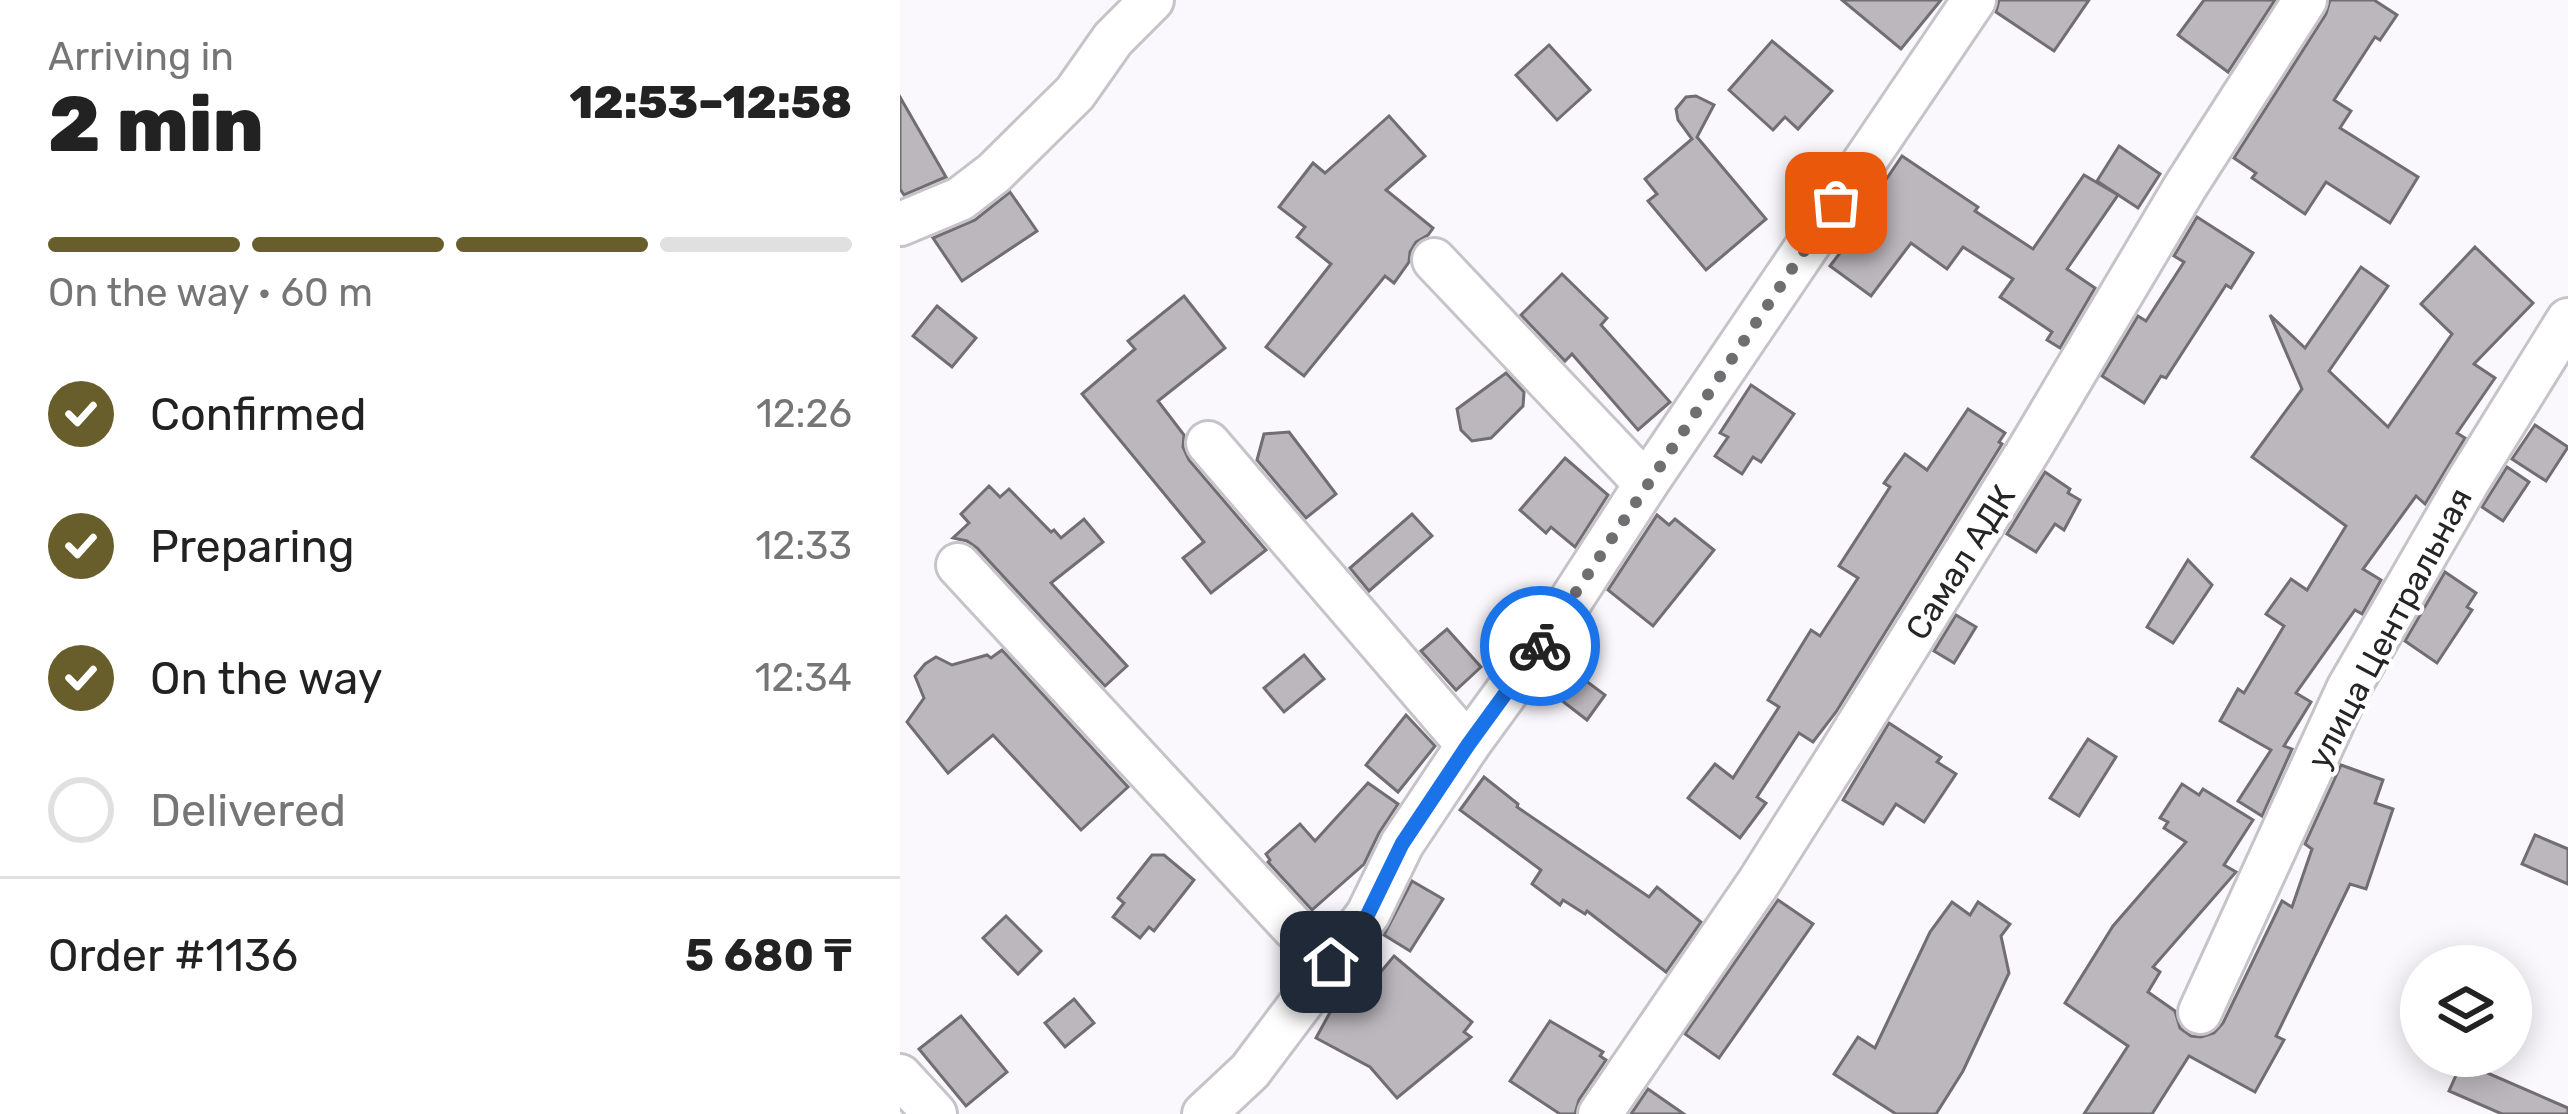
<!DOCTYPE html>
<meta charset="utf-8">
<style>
:root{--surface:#fff;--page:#f2f2f2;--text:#222;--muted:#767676;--line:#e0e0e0;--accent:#675e2b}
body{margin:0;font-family:Rubik,sans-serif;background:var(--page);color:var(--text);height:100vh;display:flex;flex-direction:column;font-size:45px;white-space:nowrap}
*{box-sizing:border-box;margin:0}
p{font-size:39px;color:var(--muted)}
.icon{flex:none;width:66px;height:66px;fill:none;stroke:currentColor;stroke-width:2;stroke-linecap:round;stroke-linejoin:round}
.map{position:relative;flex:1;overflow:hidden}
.panel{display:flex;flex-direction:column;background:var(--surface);width:900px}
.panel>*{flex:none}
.controls{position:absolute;left:1500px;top:945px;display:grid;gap:24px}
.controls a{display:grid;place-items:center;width:132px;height:132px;border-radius:50%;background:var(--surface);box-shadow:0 6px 30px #0003;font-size:60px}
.pin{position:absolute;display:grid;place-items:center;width:102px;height:102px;color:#fff;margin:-51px;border-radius:24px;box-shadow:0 6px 18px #0006}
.courier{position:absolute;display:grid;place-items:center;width:120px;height:120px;margin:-60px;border:9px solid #1a73e8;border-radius:50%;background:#fff;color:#222;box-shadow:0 3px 15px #0007}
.headline em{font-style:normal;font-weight:800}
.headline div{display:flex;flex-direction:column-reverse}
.headline{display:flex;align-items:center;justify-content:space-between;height:204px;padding:0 48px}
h1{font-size:78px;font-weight:800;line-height:90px}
.bar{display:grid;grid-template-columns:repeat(4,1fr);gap:18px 12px;align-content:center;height:144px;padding:0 48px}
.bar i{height:15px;border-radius:9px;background:var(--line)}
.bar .selected{background:var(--accent)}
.bar p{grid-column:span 4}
.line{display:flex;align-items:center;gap:30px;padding:0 48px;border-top:3px solid var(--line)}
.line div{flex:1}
ol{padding:0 48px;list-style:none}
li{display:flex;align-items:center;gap:36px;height:132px}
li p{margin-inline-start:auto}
li .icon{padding:12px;border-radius:50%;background:var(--accent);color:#fff;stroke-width:4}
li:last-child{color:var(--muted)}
li i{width:66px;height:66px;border:6px solid var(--line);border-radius:50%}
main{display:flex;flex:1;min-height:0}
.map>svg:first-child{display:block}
.building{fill:#bbb7bd;stroke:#716e73;stroke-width:3}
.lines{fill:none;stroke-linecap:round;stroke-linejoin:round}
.minor-casing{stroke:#c6c3c9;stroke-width:48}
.minor{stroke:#fff;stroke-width:42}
.done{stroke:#706e71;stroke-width:12;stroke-dasharray:0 21.6}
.route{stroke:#1a73e8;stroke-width:15}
.labels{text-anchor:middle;stroke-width:9;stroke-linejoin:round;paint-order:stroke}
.street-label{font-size:33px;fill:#252426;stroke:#fff}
</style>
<main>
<section class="panel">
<div class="headline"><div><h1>2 min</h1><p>Arriving in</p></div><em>12:53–12:58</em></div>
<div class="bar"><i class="selected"></i><i class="selected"></i><i class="selected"></i><i></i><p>On the way · 60 m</p></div>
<ol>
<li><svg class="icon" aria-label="check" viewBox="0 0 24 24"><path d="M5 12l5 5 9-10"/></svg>Confirmed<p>12:26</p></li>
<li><svg class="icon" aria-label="check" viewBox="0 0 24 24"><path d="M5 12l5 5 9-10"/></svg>Preparing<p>12:33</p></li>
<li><svg class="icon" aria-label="check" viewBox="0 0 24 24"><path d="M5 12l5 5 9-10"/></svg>On the way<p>12:34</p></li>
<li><i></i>Delivered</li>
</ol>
<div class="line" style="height:156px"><div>Order #1136</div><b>5 680 ₸</b></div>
</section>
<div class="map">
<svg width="1668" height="1114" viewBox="0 0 1668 1114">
<rect width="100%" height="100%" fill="#fbf8fd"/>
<g class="building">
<path d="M942,0H1041L1001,49Z"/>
<path d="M1099,0H1189L1154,51L1096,12Z"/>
<path d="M1304,0H1375L1328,72L1278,35Z"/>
<path d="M1430,0H1474L1497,15L1480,40L1475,37L1434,100L1451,111L1440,128L1518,177L1490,223L1426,182L1405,214L1352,178L1356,173L1334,158L1426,14Z"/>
<path d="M872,41L932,91L898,129L885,117L873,130L829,90Z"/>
<path d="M649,45L690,90L657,120L616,75Z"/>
<path d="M796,96L814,105L797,137L866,219L806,270L748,201L757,194L745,179L792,139L778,120L776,109L786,97Z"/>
<path d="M0,97L46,177L4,195L0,189Z"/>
<path d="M489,116L525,156L486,190L533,228L528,235L516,242L510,252L509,262L494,283L485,276L404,376L366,347L431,264L397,237L405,227L379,207L413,163L425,173Z"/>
<path d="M1219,146L1260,174L1238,208L1197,181Z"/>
<path d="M1002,156L1078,207L1075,211L1133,249L1184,175L1218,195L1167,269L1195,288L1160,348L1147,340L1152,332L1100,297L1113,279L1063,247L1047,269L1011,243L971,296L930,266L985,194L979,190Z"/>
<path d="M110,192L137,231L62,281L33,238L75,220Z"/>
<path d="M1297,217L1353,253L1331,288L1326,285L1266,378L1261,376L1244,403L1202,376L1238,316L1246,321L1284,262L1274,256Z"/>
<path d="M1575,247L1633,303L1574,364L1595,378L1557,433L1565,438L1525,504L1516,496L1463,569L1481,580L1462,614L1455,610L1396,693L1411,702L1384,746L1392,749L1362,816L1338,801L1371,750L1320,721L1338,689L1344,693L1384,626L1366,614L1391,579L1407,590L1446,526L1352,457L1402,389L1370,315L1405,348L1461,267L1488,286L1429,371L1488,427L1552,334L1521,304Z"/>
<path d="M662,274L707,318L701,325L770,402L738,430L672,354L665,361L621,315Z"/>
<path d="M284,296L325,348L258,401L284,435L283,447L289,460L366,550L311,593L283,558L304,542L182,394L235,349L228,341Z"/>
<path d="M37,306L76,338L52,367L13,336Z"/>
<path d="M606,373L624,392L623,406L591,438L572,441L561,430L557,409Z"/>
<path d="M851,385L894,414L861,462L853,457L842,474L815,456L828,437L820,433Z"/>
<path d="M1068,409L1105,433L1099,442L1102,444L936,712L913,742L899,733L857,797L866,803L840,838L788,798L815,764L833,778L879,707L868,700L911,630L920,636L958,578L939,566L990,487L984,483L1005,454L1027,470Z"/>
<path d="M1635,425L1668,447L1646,481L1612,459Z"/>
<path d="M389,432L436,494L406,518L357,460L364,434Z"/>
<path d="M665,458L708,495L675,547L651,527L646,533L620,510Z"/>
<path d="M1607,467L1629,482L1603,521L1582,507Z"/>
<path d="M1145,472L1170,489L1168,493L1180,500L1164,530L1155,524L1136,552L1107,534Z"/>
<path d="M89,486L100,497L109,489L151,532L154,530L161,538L184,519L203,542L151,583L227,666L205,686L77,548L67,541L53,538L69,523L61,514Z"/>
<path d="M512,514L532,536L469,591L450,568Z"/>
<path d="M757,515L769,525L775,519L814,550L753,626L708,590Z"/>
<path d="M1288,560L1312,585L1273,643L1247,627Z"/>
<path d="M1545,572L1576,593L1567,607L1572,610L1537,663L1505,641Z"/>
<path d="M1056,615L1076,627L1054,663L1034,651Z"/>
<path d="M547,629L581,667L556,690L521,651Z"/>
<path d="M102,650L228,787L181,830L93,735L48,773L7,722L24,698L15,676L25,664L36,657L52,665L87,655L91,658Z"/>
<path d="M404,655L424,679L384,712L364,688Z"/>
<path d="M666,666L705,695L687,720L648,690Z"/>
<path d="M506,715L535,746L498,792L466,765Z"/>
<path d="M989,723L1041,757L1037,762L1056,774L1024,822L996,804L983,824L943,800Z"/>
<path d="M1188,739L1216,757L1179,816L1150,798Z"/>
<path d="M1441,765L1483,780L1475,803L1493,809L1466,889L1450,884L1376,1036L1384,1040L1355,1092L1289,1056L1252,1114H1184L1228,1046L1165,1003L1213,926L1286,842L1264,828L1268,822L1260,818L1282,784L1299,795L1303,789L1353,820L1324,865L1336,872L1253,967L1260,972L1248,992L1275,1011L1280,1028L1291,1036L1301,1037L1314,1033L1323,1023L1382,901L1392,907L1412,849L1405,844Z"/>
<path d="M584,777L618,804L617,807L749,897L757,887L801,922L766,972L687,911L685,914L663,900L660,905L632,884L641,870L560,810Z"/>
<path d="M468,783L498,804L479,833L464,864L412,910L368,862L370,860L366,854L400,824L415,841Z"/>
<path d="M1635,835L1668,849V884L1622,864Z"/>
<path d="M252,855H264L294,880L254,931L249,927L240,938L213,917L224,903L218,898Z"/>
<path d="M512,881L543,899L510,951L484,935Z"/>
<path d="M878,900L913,924L819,1058L785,1034Z"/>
<path d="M1052,902L1070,915L1078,902L1110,924L1101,936L1109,973L1063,1071L1036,1114H996L934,1074L958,1037L975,1048L1030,932Z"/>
<path d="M106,916L141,951L118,974L83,938Z"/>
<path d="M494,956L572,1022L564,1032L571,1037L497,1098L470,1067L416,1038L439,996L454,1004Z"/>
<path d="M174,999L194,1023L165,1047L145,1023Z"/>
<path d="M61,1016L107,1072L66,1106L19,1049Z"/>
<path d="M650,1021L703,1052L700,1056L706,1060L679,1100L675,1114H660L610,1081Z"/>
<path d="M1562,1062L1668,1108V1114H1602L1549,1091Z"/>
<path d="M748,1089L784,1114H731Z"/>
</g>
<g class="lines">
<defs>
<g id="minor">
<path d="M0,224L60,199L94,173L175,93L213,39L252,0"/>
<path d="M534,260L746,484"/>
<path d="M308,443L568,745"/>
<path d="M58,565L393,927L431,962"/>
<path d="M1300,1012L1448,689L1567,483L1668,320"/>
<path d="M0,1076L35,1114"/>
<path d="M304,1114L350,1071L468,914L502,844L568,745L653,628L746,484L1074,0"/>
<path d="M700,1114L859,882L942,751L1130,448L1285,187L1405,0"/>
</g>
</defs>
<use href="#minor" class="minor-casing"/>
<use href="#minor" class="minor"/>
</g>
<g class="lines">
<path class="done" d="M640,646L936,203"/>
<path class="route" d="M431,962L468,914L502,844L568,745L640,646"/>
</g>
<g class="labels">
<g class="street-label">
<text transform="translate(1060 562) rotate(-58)" y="12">Самал АДК</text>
<text transform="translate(1489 628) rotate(-62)" y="12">улица Центральная</text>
</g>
</g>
</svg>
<div class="controls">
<a><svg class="icon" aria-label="layers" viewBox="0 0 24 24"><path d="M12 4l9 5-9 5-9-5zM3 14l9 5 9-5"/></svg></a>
</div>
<div class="pin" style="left:936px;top:203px;background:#ea580c"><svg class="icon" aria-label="bag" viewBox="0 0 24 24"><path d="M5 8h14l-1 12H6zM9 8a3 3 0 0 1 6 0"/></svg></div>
<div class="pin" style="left:431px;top:962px;background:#1f2937"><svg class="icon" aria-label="home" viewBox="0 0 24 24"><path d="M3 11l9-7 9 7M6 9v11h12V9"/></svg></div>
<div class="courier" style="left:640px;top:646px"><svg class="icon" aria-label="bike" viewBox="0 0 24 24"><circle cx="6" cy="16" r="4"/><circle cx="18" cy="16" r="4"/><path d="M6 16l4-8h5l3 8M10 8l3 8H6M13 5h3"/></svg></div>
</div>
</main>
